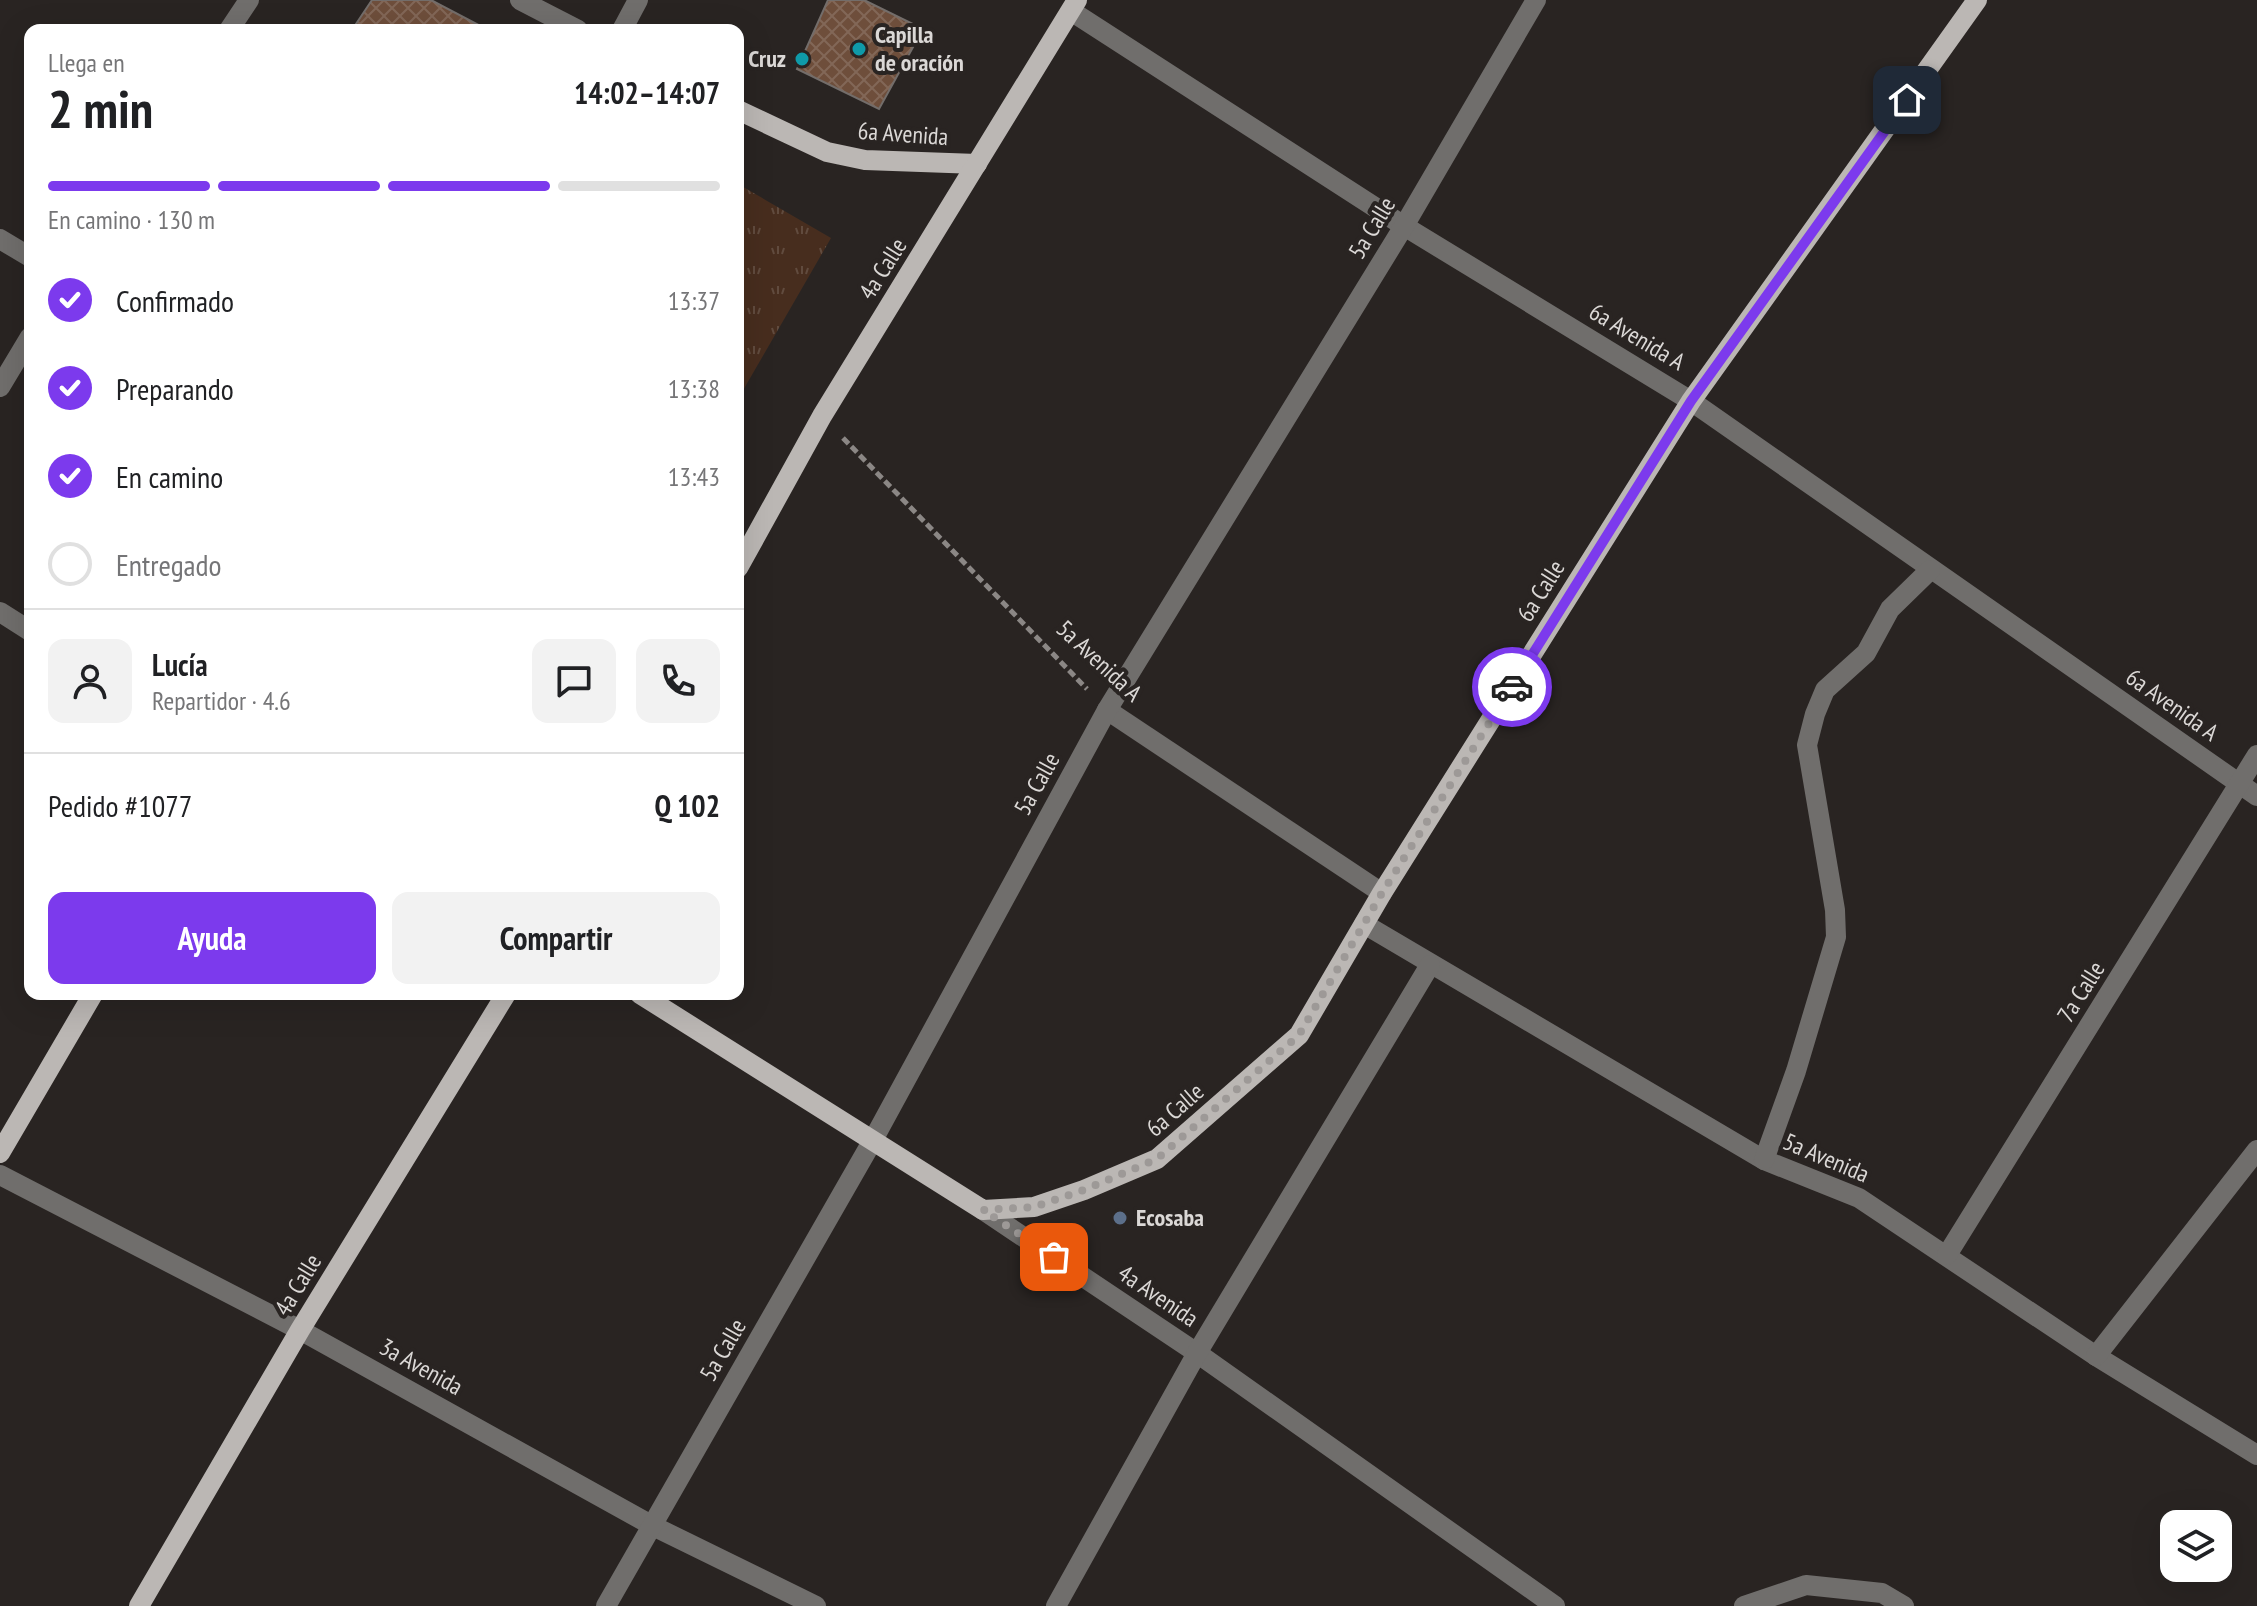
<!DOCTYPE html>
<html lang="es">
<meta charset="utf-8">
<style>
:root{--surface:#fff;--page:#f2f2f2;--text:#202124;--muted:#757577;--line:#e0e0e0;--accent:#7c3aed}
body{margin:0;font-family:"PT Sans Narrow",sans-serif;background:var(--page);color:var(--text);height:100vh;display:flex;flex-direction:column;font-size:30px;white-space:nowrap}
*{box-sizing:border-box;margin:0}
p{font-size:26px;color:var(--muted)}
.icon{flex:none;width:44px;height:44px;fill:none;stroke:currentColor;stroke-width:2;stroke-linecap:round;stroke-linejoin:round}
.map{position:relative;flex:1;overflow:hidden}
.details{position:absolute;left:24px;top:24px;width:720px;height:976px;display:flex;flex-direction:column;background:var(--surface);border-radius:16px;box-shadow:0 8px 32px #0002}
.details>*{flex:none}
.fabs{position:absolute;left:2160px;top:1510px;display:grid;gap:16px}
.fabs a{display:grid;place-items:center;width:72px;height:72px;border-radius:16px;background:var(--surface);box-shadow:0 8px 32px #0002;font-size:40px}
.pin{position:absolute;display:grid;place-items:center;width:68px;height:68px;color:#fff;margin:-34px;border-radius:16px;box-shadow:0 4px 12px #0006}
.courier{position:absolute;display:grid;place-items:center;width:80px;height:80px;margin:-40px;border:6px solid #7c3aed;border-radius:50%;background:#fff;color:#222;box-shadow:0 2px 10px #0007}
.head em{font-style:normal;font-weight:600}
.head div{display:flex;flex-direction:column-reverse}
.head{display:flex;align-items:center;justify-content:space-between;height:136px;padding:0 24px}
h1{font-size:52px;font-weight:600;line-height:60px}
.bar{display:grid;grid-template-columns:repeat(4,1fr);gap:12px 8px;align-content:center;height:96px;padding:0 24px}
.bar i{height:10px;border-radius:6px;background:var(--line)}
.bar .current{background:var(--accent)}
.bar p{grid-column:span 4}
.line{display:flex;align-items:center;gap:20px;padding:0 24px;border-top:2px solid var(--line)}
.line div{flex:1}
.round{display:grid;place-items:center;flex:none;width:84px;height:84px;border-radius:16px;background:var(--page)}
ol{padding:0 24px;list-style:none}
li{display:flex;align-items:center;gap:24px;height:88px}
li p{margin-inline-start:auto}
li .icon{padding:8px;border-radius:50%;background:var(--accent);color:#fff;stroke-width:4}
li:last-child{color:var(--muted)}
li i{width:44px;height:44px;border:4px solid var(--line);border-radius:50%}
.primary-button{display:flex;gap:16px;margin-top:auto;padding:16px 24px}
.primary-button a{flex:1;height:92px;border-radius:16px;background:var(--accent);color:#fff;font-size:32px;font-weight:600;line-height:92px;text-align:center}
.primary-button a+a{background:var(--page);color:var(--text)}
.map>svg:first-child{display:block}
.grass{fill:url(#grass-tufts)}
.building{fill:url(#building-cross-hatch);stroke:#736d6a;stroke-width:2}
.lines{fill:none;stroke-linecap:round;stroke-linejoin:round}
.path{stroke:#8b8785;stroke-width:5;stroke-dasharray:8 4;stroke-linecap:butt}
.minor{stroke:#706e6c;stroke-width:20}
.major{stroke:#bbb7b4;stroke-width:20}
.done{stroke:#9d9997;stroke-width:8;stroke-dasharray:0 14.4}
.route{stroke:#7c3aed;stroke-width:10}
.culture-dot{fill:#0f9aa8;stroke:#292422;stroke-width:3}
.service-dot{fill:#5c6f8a;stroke:#292422;stroke-width:3}
.labels{text-anchor:middle;stroke-width:8;stroke-linejoin:round;paint-order:stroke}
.poi-label{font-size:24px;font-weight:bold;fill:#dbd8d6;stroke:#292422;text-anchor:start}
.street-label{font-size:24px;fill:#dbd8d6;stroke:#292422}
</style>
<div class="map">
<svg width="2257" height="1606" viewBox="0 0 2257 1606">
<defs>
<pattern id="grass-tufts" width="24" height="20" patternUnits="userSpaceOnUse" patternTransform="scale(2)"><rect width="24" height="20" fill="#472d1e"/><path d="M3 7l-1-3M5 7V3M7 7l1-3M15 17l-1-3M17 17v-4M19 17l1-3" fill="none" stroke="#614b3e"/></pattern>
<pattern id="building-cross-hatch" width="8" height="8" patternUnits="userSpaceOnUse" patternTransform="scale(2)"><rect width="8" height="8" fill="#6e4e3b"/><path d="M0 0l8 8M0 8l8-8" fill="none" stroke="#826757"/></pattern>
</defs>
<rect width="100%" height="100%" fill="#292422"/>
<path class="grass" d="M738,184L831,238L738,399Z"/>
<g class="building">
<path d="M372,0H431L488,30H352Z"/>
<path d="M828,0H864L923,29L879,109L797,69Z"/>
</g>
<g class="lines">
<path class="path" d="M843,438L1087,689"/>
<g class="minor">
<path d="M520,0L578,30"/>
<path d="M1071,11L1404,226L1691,401L2257,796"/>
<path d="M229,30L249,0"/>
<path d="M622,30L638,0"/>
<path d="M0,239L30,257"/>
<path d="M0,387L30,337"/>
<path d="M0,612L30,631"/>
<path d="M1107,710L1382,893"/>
<path d="M1364,924L1764,1160L1859,1198L2096,1356L2257,1455"/>
<path d="M1764,1160L1796,1071L1836,937L1835,910L1807,745L1815,714L1825,690L1866,653L1890,609L1930,570"/>
<path d="M0,1175L300,1330L653,1526L816,1606"/>
<path d="M983,1210L1197,1353L1555,1606"/>
<path d="M1947,1255L2257,755"/>
<path d="M2096,1356L2257,1150"/>
<path d="M606,1606L873,1140L1107,710L1404,226L1536,0"/>
<path d="M1056,1606L1197,1353L1430,965"/>
<path d="M1744,1606L1806,1585L1882,1593L1904,1606"/>
</g>
<g class="major">
<path d="M738,110L827,152L865,160L977,164"/>
<path d="M738,568L822,416L1077,0"/>
<path d="M640,994L983,1210L1034,1207L1084,1190L1157,1159L1299,1035L1382,893L1691,401L1977,0"/>
<path d="M0,1153L93,994"/>
<path d="M139,1606L300,1330L506,994"/>
</g>
</g>
<g class="lines">
<path class="done" d="M1054,1257L983,1210L1034,1207L1084,1190L1157,1159L1299,1035L1382,893L1512,687"/>
<path class="route" d="M1512,687L1691,401L1907,100"/>
</g>
<g class="culture-dot">
<circle cx="859" cy="49" r="8"/>
<circle cx="802" cy="59" r="8"/>
</g>
<circle class="service-dot" cx="1120" cy="1218" r="8"/>
<g class="labels">
<g class="poi-label">
<text x="875" y="43">Capilla<tspan x="875" dy="28">de oración</tspan></text>
<text x="786" y="67" text-anchor="end">Cruz</text>
<text x="1136" y="1226">Ecosaba</text>
</g>
<g class="street-label">
<text transform="translate(903 134) rotate(4)" y="8">6a Avenida</text>
<text transform="translate(1372 228) rotate(-59)" y="8">5a Calle</text>
<text transform="translate(883 269) rotate(-58)" y="8">4a Calle</text>
<text transform="translate(1637 337) rotate(31)" y="8">6a Avenida A</text>
<text transform="translate(1541 591) rotate(-58)" y="8">6a Calle</text>
<text transform="translate(1099 661) rotate(43)" y="8">5a Avenida A</text>
<text transform="translate(2172 705) rotate(35)" y="8">6a Avenida A</text>
<text transform="translate(1037 784) rotate(-61)" y="8">5a Calle</text>
<text transform="translate(2081 992) rotate(-58)" y="8">7a Calle</text>
<text transform="translate(1175 1110) rotate(-41)" y="8">6a Calle</text>
<text transform="translate(1826 1158) rotate(23)" y="8">5a Avenida</text>
<text transform="translate(298 1285) rotate(-59)" y="8">4a Calle</text>
<text transform="translate(1158 1296) rotate(34)" y="8">4a Avenida</text>
<text transform="translate(723 1350) rotate(-60)" y="8">5a Calle</text>
<text transform="translate(421 1367) rotate(29)" y="8">3a Avenida</text>
</g>
</g>
</svg>
<div class="fabs">
<a><svg class="icon" aria-label="layers" viewBox="0 0 24 24"><path d="M12 4l9 5-9 5-9-5zM3 14l9 5 9-5"/></svg></a>
</div>
<div class="pin" style="left:1054px;top:1257px;background:#ea580c"><svg class="icon" aria-label="bag" viewBox="0 0 24 24"><path d="M5 8h14l-1 12H6zM9 8a3 3 0 0 1 6 0"/></svg></div>
<div class="pin" style="left:1907px;top:100px;background:#1f2937"><svg class="icon" aria-label="home" viewBox="0 0 24 24"><path d="M3 11l9-7 9 7M6 9v11h12V9"/></svg></div>
<div class="courier" style="left:1512px;top:687px"><svg class="icon" aria-label="car" viewBox="0 0 24 24"><path d="M5 17H2v-5l4-1 3-4h7l3 4 3 1v5h-3M9 17h6M6 11h13"/><circle cx="7" cy="17" r="2"/><circle cx="17" cy="17" r="2"/></svg></div>
<section class="details">
<div class="head"><div><h1>2 min</h1><p>Llega en</p></div><em>14:02–14:07</em></div>
<div class="bar"><i class="current"></i><i class="current"></i><i class="current"></i><i></i><p>En camino · 130 m</p></div>
<ol>
<li><svg class="icon" aria-label="check" viewBox="0 0 24 24"><path d="M5 12l5 5 9-10"/></svg>Confirmado<p>13:37</p></li>
<li><svg class="icon" aria-label="check" viewBox="0 0 24 24"><path d="M5 12l5 5 9-10"/></svg>Preparando<p>13:38</p></li>
<li><svg class="icon" aria-label="check" viewBox="0 0 24 24"><path d="M5 12l5 5 9-10"/></svg>En camino<p>13:43</p></li>
<li><i></i>Entregado</li>
</ol>
<div class="line" style="height:144px"><a class="round"><svg class="icon" aria-label="person" viewBox="0 0 24 24"><circle cx="12" cy="8" r="4"/><path d="M4 21q1-7 8-7t8 7"/></svg></a><div><b>Lucía</b><p>Repartidor · 4.6</p></div><a class="round"><svg class="icon" aria-label="chat" viewBox="0 0 24 24"><path d="M4 5h16v11H9l-5 4z"/></svg></a><a class="round"><svg class="icon" aria-label="phone" viewBox="0 0 24 24"><path d="M5 4h4l2 5-3 2q2 4 5 5l2-3 5 2v4C11 20 4 13 5 4z"/></svg></a></div>
<div class="line" style="height:104px"><div>Pedido #1077</div><b>Q 102</b></div>
<div class="primary-button"><a>Ayuda</a><a>Compartir</a></div>
</section>
</div>
